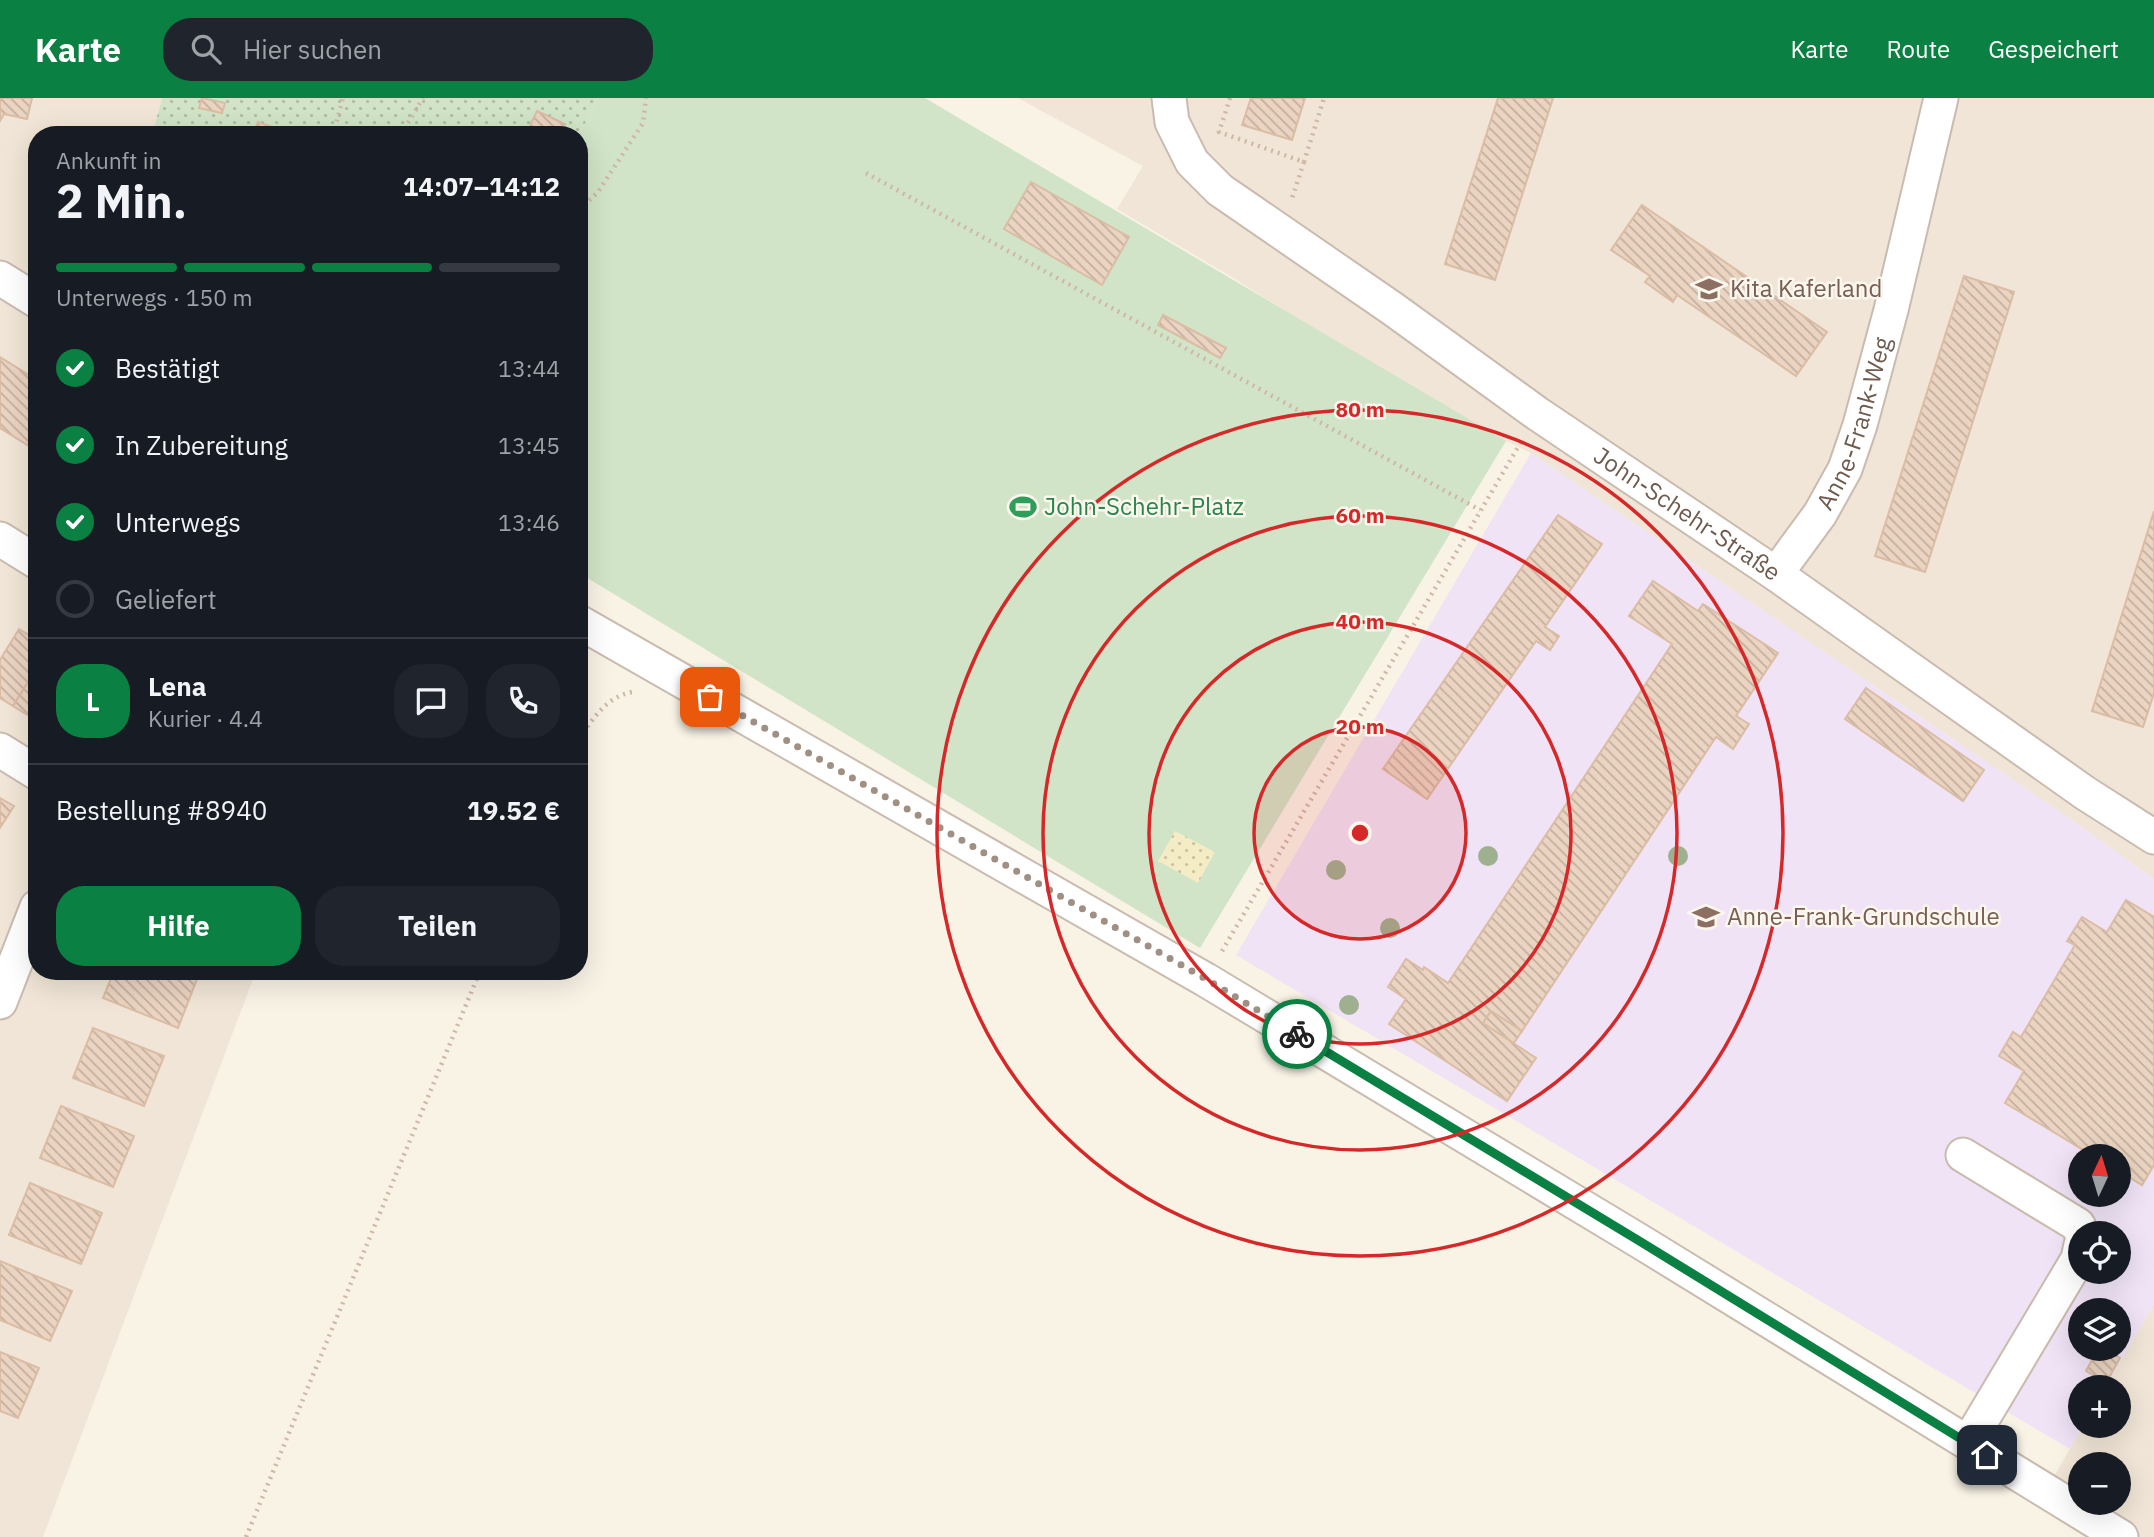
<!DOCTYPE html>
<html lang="de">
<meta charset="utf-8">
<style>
:root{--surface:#171b24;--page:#20242c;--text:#f1f3f6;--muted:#9ea1a6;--line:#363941;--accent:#0b8043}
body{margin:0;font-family:"IBM Plex Sans",sans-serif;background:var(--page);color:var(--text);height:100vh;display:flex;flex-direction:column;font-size:26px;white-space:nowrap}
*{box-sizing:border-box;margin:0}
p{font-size:23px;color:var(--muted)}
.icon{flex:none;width:38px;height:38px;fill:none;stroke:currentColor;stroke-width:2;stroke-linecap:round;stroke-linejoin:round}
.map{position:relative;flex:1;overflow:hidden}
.details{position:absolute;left:28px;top:28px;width:560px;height:854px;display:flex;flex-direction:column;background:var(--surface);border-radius:28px;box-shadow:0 7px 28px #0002}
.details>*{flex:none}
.needle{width:46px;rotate:4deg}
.buttons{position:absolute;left:2068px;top:1046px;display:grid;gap:14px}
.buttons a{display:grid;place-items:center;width:63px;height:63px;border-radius:50%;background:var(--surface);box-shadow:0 7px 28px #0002;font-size:35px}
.pin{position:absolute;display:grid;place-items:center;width:60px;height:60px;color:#fff;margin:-30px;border-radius:14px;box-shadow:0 4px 10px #0006}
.courier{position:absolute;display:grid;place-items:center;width:70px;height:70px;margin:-35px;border:5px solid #0b8043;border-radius:50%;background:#fff;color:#222;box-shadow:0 2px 9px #0007}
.head em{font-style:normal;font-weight:700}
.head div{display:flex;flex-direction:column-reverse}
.head{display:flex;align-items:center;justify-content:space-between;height:119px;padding:0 28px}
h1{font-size:46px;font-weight:700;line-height:52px}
.bar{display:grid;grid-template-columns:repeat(4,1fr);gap:10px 7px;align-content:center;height:84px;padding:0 28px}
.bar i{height:9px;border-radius:5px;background:var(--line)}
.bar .active{background:var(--accent)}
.bar p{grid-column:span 4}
.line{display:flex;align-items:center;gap:18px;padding:0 28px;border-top:2px solid var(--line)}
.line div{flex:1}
.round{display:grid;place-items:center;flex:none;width:74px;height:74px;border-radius:28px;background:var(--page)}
ol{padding:0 28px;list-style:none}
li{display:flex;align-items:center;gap:21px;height:77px}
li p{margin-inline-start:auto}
li .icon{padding:7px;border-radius:50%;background:var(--accent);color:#fff;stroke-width:4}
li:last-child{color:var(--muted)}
li i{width:38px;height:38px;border:4px solid var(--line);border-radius:50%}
.button{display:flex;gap:14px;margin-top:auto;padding:14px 28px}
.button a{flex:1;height:80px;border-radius:28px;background:var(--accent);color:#fff;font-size:28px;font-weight:700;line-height:80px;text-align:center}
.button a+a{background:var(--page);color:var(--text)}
header{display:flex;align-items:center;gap:42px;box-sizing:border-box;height:98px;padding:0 35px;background:var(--accent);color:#fff}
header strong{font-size:33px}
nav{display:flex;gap:38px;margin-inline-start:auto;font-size:24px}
.search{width:490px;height:63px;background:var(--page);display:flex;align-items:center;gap:18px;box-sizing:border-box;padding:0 24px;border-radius:28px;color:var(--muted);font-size:26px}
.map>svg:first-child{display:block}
.residential{fill:#f0e5d6;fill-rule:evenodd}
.education{fill:#efe3f5;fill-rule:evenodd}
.grass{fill:#d1e4c7}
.sand{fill:url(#sand-dots)}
.garden{fill:url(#garden-dots)}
.building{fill:url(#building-back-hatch);stroke:#dbbca4;stroke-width:2}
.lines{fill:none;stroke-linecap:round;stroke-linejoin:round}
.minor-casing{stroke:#c9bbae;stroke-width:37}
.path{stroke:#cfb7a5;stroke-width:4.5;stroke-dasharray:2 5;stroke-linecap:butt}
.minor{stroke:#fff;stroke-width:33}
.tree{fill:#9fb091}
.done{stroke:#9f9083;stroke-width:7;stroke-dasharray:0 12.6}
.route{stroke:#0b8043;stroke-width:9}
.ring{fill:none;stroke:#d62828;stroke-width:3.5}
.labels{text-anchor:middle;stroke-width:5;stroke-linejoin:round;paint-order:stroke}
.education-label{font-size:24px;fill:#785e54;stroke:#fcf7ec;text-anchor:start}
.street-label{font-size:24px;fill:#6f5b4e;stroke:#fcf7ec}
.leisure-label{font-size:24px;fill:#27864d;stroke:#fcf7ec;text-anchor:start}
.centre{fill:#d62828;stroke:#fcf7ec;stroke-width:3.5}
.ring-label{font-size:21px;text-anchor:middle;font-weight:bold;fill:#d62828;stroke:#fcf7ec;stroke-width:5;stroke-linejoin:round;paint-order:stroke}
</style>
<header>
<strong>Karte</strong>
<div class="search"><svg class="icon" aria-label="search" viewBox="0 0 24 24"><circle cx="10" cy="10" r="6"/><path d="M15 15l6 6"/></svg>Hier suchen</div>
<nav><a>Karte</a><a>Route</a><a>Gespeichert</a></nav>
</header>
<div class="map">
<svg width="2154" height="1439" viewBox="0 0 2154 1439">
<defs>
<pattern id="sand-dots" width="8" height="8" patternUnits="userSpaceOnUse" patternTransform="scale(1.75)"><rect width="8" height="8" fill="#f4ecc5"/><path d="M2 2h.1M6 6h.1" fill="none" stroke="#cac2a2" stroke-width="1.8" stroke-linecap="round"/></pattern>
<pattern id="garden-dots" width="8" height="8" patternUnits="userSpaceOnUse" patternTransform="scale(1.75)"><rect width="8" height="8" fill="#d1e4c7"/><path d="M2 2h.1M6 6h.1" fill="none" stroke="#aebca4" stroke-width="1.8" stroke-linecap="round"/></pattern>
<pattern id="building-back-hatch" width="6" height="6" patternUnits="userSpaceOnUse" patternTransform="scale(1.75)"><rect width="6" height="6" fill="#ebd4c1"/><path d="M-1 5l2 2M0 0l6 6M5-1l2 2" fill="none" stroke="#c3af9f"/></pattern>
</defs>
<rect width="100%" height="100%" fill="#f9f3e6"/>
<g class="residential">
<path d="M0,0H162L152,37H37V873H256L43,1439H0Z"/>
<path d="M1018,0H2154V781L2062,715L1531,355L1506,343L1484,339L1235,181L1117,111L1143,68Z"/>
<path d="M2154,1206V1439H2121L2045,1394L2083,1328H2119V1290H2105ZM2081,1367H2119V1405H2081Z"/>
</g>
<path class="education" d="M1531,355L2062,715L2154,781V1206L2105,1290H2081V1328H2083L2070,1351L1236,857ZM2081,1059H2119V1097H2081ZM2081,1136H2119V1174H2081ZM2081,1213H2119V1251H2081Z"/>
<path class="grass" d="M598,0H925L1506,343L1200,850L579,475V37Z"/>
<path class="sand" d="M1175,733L1215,754L1198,785L1158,763Z"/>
<path class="garden" d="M162,0H598L579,37H152Z"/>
<g class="building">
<path d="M0,0H32L27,21L4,16L0,23Z"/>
<path d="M202,0L225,5L222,15L199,10Z"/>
<path d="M1251,0H1305L1292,42L1242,27Z"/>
<path d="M1498,0H1553L1495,182L1445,166Z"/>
<path d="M537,13L565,26L560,37H532L527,34Z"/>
<path d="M258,24L294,37H253Z"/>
<path d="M1031,84L1129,139L1102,187L1004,131Z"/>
<path d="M1642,107L1827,234L1796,278L1677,197L1673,204L1645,184L1650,178L1611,152Z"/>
<path d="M1964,178L2014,194L1925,474L1875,458Z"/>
<path d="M1163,217L1226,250L1220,260L1158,227Z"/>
<path d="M0,259L37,282V353L0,330Z"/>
<path d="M2154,413V595L2143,629L2092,613Z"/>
<path d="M1558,417L1602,446L1545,529L1559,538L1550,552L1536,543L1427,701L1383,671Z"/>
<path d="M1653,483L1698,513L1703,506L1778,555L1736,618L1749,626L1733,651L1716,639L1522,933L1491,913L1483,925L1536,960L1507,1003L1389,926L1406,901L1388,889L1406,861L1423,872L1424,869L1448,885L1672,546L1629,518Z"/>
<path d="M19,531L37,542V570L13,608L0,600V562Z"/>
<path d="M37,570V623L13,608Z"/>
<path d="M1866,590L1984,672L1963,703L1845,621Z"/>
<path d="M0,700L14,708L0,730Z"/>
<path d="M2126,802L2154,819V1067L2142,1087L2119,1073V1059H2095L2005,1005L2024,973L1999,958L2013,934L2021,939L2075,847L2067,843L2082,819L2107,834Z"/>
<path d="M114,873H178L197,881L178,930L103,900Z"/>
<path d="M1491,913L1522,933L1514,945L1483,925Z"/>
<path d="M93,930L164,958L144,1008L73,980Z"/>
<path d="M61,1008L134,1038L113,1089L40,1060Z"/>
<path d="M30,1085L102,1115L81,1166L9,1137Z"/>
<path d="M0,1163L72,1193L50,1243L0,1222Z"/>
<path d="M2098,1251H2104L2120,1260L2106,1285L2086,1273Z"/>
<path d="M0,1254L39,1270L18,1320L0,1313Z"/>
</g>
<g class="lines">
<defs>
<g id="minor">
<path id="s1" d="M1169,0L1172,24L1192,64L1220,92L1393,211L1538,316L1776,476L2085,695L2154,739"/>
<path d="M0,180L37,203"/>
<path d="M0,441L37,464"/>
<path id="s2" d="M1776,476L1820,416L1845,371L1860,327L1891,212L1941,0"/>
<path d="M579,524L1206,882L1641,1144L2121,1439"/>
<path d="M0,652L37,675"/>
<path d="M0,904L37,809"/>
<path d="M1963,1057L2078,1127L2082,1136"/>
<path d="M1968,1345L2078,1161L2081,1147"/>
</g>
</defs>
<use href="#minor" class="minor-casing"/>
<g class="path">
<path d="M1230,0L1219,34L1304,64L1292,100"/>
<path d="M333,37L343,0"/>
<path d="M401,37L423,0"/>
<path d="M1304,64L1324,0"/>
<path d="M866,75L1480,412"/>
<path d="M579,112L598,94L643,25L646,0"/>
<path d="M579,640C594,620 606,599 632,594"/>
<path d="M1222,853L1521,344"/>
<path d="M246,1439L480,873"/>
</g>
<use href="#minor" class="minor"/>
</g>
<g class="tree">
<circle cx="1488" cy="758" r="10"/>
<circle cx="1678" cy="758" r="10"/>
<circle cx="1336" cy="772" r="10"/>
<circle cx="1390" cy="830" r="10"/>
<circle cx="1349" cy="907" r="10"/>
</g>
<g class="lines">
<path class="done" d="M710,599L1206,881L1297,936"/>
<path class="route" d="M1297,936L1641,1144L1987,1357"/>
</g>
<circle cx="1360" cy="735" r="106" fill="#d62828" fill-opacity=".12"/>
<g class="ring">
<circle cx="1360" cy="735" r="106"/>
<circle cx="1360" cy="735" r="211"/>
<circle cx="1360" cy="735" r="317"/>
<circle cx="1360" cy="735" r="423"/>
</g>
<defs>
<symbol id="school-bare" viewBox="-9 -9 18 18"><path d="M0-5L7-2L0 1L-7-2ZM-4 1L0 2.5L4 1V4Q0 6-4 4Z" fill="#8d6e63" stroke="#fcf7ec" stroke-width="2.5" paint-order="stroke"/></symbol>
<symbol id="stadium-bare" viewBox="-9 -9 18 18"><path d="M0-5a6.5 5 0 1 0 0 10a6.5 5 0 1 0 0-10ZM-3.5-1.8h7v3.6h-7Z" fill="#2e9e5b" stroke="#fcf7ec" stroke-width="2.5" paint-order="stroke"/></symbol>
</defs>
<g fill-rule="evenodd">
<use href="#school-bare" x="1690" y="172" width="38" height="38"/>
<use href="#stadium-bare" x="1004" y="390" width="38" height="38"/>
<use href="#school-bare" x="1687" y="800" width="38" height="38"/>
</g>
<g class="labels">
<g class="education-label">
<text x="1730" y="199">Kita Kaferland</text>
<text x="1727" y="827">Anne-Frank-Grundschule</text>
</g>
<g class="street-label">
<text dy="8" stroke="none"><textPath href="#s2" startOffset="172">Anne-Frank-Weg</textPath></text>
<text dy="8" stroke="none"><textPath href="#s1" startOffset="677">John-Schehr-Straße</textPath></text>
</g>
<g class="leisure-label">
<text x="1044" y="417">John-Schehr-Platz</text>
</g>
</g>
<circle cx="1360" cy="735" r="10" class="centre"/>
<g class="ring-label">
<text x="1360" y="319">80 m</text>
<text x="1360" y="425">60 m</text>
<text x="1360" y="531">40 m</text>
<text x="1360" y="636">20 m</text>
</g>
</svg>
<div class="buttons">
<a><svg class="needle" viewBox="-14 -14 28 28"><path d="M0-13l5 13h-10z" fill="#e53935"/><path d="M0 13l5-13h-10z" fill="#9ea1a6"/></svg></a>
<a><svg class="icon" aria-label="locate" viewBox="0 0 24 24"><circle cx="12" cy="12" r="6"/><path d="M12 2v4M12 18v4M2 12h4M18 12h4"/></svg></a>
<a><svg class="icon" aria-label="layers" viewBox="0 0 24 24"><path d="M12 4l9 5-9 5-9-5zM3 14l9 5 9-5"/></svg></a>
<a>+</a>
<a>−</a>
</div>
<div class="pin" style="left:710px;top:599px;background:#ea580c"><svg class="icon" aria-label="bag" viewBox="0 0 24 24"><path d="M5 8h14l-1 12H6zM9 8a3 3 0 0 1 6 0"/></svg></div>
<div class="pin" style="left:1987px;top:1357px;background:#1f2937"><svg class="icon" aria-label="home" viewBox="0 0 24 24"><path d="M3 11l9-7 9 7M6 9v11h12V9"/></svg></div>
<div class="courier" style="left:1297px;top:936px"><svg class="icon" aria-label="bike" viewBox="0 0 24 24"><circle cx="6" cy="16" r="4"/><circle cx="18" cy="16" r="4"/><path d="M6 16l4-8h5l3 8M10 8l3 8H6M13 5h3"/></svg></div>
<section class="details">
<div class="head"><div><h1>2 Min.</h1><p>Ankunft in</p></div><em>14:07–14:12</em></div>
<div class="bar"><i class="active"></i><i class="active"></i><i class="active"></i><i></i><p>Unterwegs · 150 m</p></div>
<ol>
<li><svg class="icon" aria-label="check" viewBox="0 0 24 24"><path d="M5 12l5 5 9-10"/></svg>Bestätigt<p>13:44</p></li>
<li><svg class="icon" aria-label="check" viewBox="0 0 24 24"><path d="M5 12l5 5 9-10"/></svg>In Zubereitung<p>13:45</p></li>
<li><svg class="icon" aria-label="check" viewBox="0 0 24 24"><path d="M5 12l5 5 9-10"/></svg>Unterwegs<p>13:46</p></li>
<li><i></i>Geliefert</li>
</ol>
<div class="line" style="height:126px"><b class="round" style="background:var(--accent);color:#fff">L</b><div><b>Lena</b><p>Kurier · 4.4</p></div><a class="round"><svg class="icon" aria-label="chat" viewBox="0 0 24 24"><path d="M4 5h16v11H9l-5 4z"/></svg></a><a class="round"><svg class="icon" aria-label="phone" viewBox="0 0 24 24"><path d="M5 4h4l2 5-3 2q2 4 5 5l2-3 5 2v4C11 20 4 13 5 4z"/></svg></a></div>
<div class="line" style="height:91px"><div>Bestellung #8940</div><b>19.52 €</b></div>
<div class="button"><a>Hilfe</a><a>Teilen</a></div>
</section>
</div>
